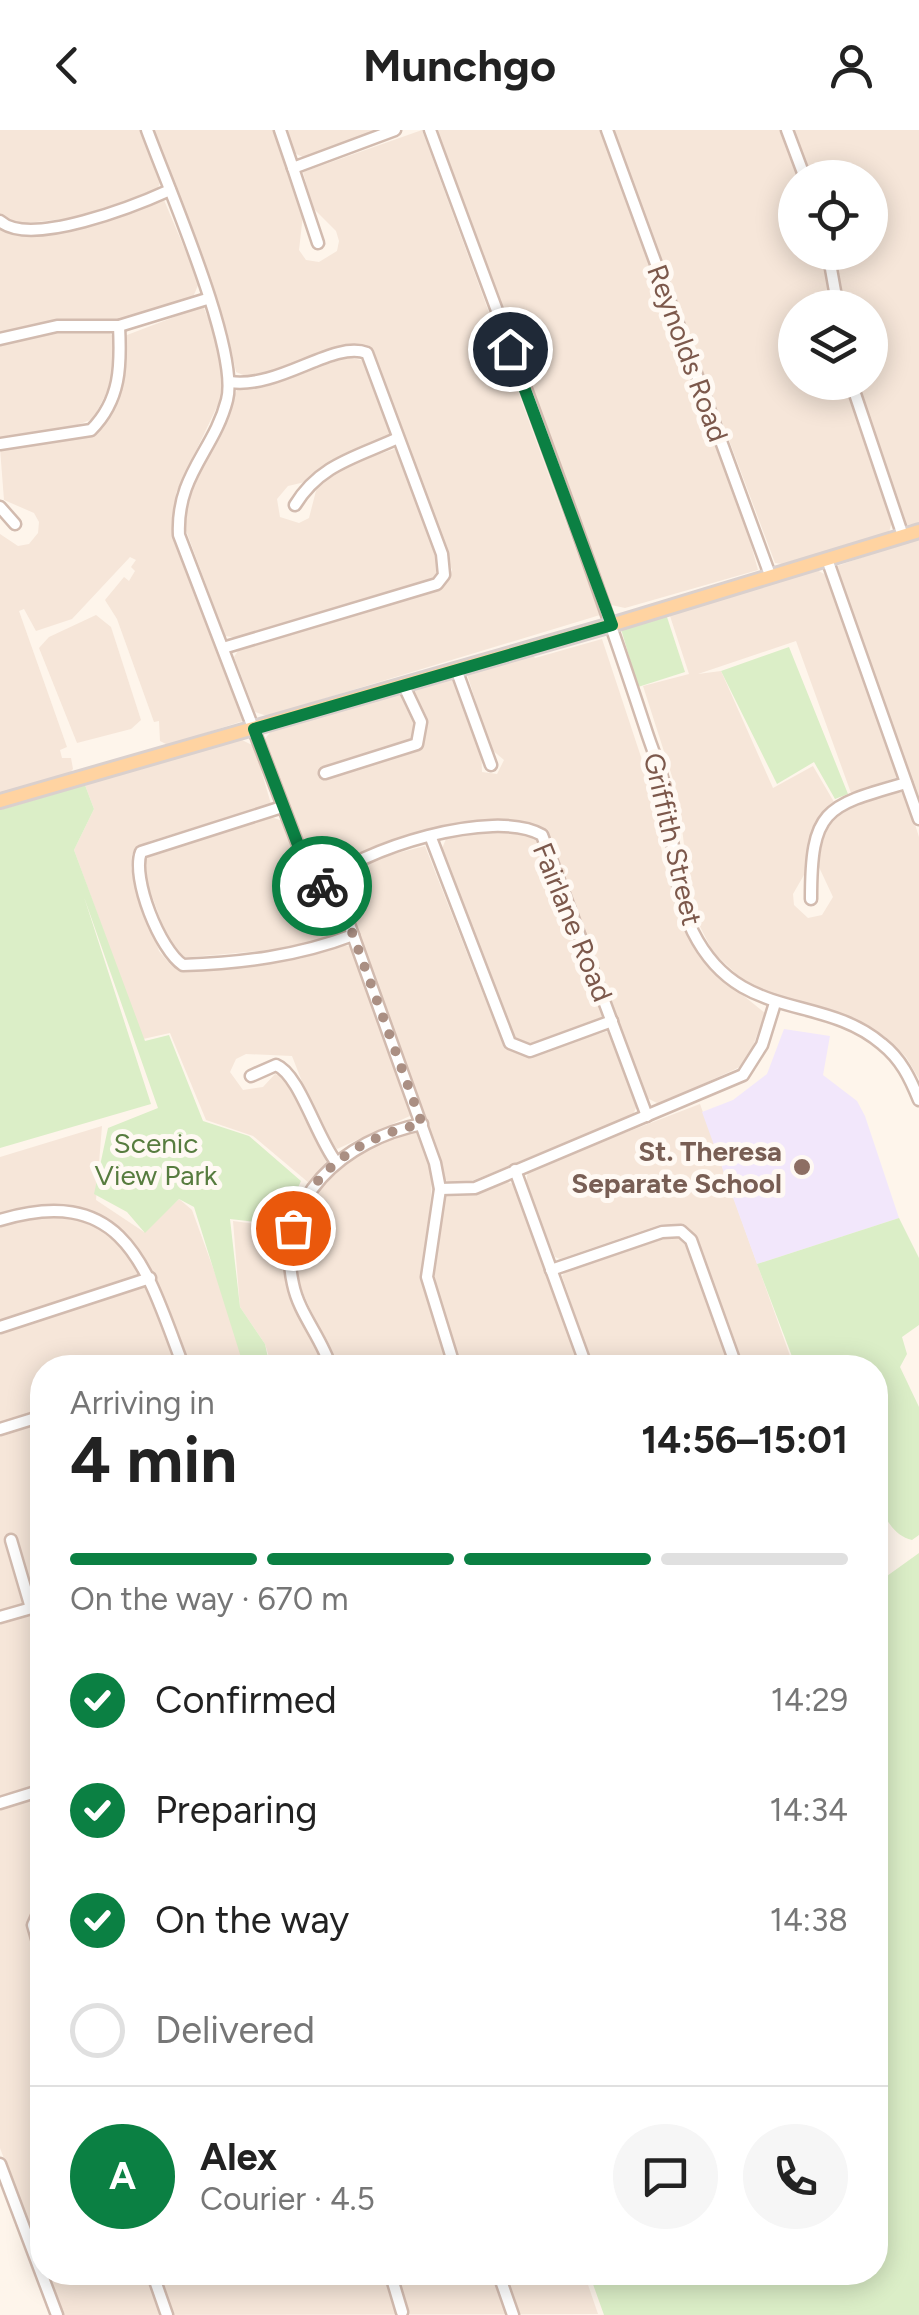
<!DOCTYPE html>
<meta charset="utf-8">
<style>
:root{--surface:#fff;--page:#f6f6f6;--text:#222;--muted:#767676;--line:#e0e0e0;--accent:#0b8043}
body{margin:0;font-family:Figtree,sans-serif;background:var(--page);color:var(--text);height:100vh;display:flex;flex-direction:column;font-size:38px;white-space:nowrap}
*{box-sizing:border-box;margin:0}
p{font-size:32px;color:var(--muted)}
.icon{flex:none;width:55px;height:55px;fill:none;stroke:currentColor;stroke-width:2;stroke-linecap:round;stroke-linejoin:round}
.map{position:relative;flex:1;overflow:hidden}
.side{position:absolute;left:30px;top:1225px;width:858px;height:930px;display:flex;flex-direction:column;background:var(--surface);border-radius:40px;box-shadow:0 5px 25px #0003}
.side>*{flex:none}
.tools{position:absolute;left:778px;top:30px;display:grid;gap:20px}
.tools a{display:grid;place-items:center;width:110px;height:110px;border-radius:50%;background:var(--surface);box-shadow:0 5px 25px #0003;font-size:50px}
.pin{position:absolute;display:grid;place-items:center;width:85px;height:85px;color:#fff;margin:-42px;border:5px solid #fff;border-radius:50%;box-shadow:0 2px 10px #0007}
.courier{position:absolute;display:grid;place-items:center;width:100px;height:100px;margin:-50px;border:8px solid #0b8043;border-radius:50%;background:#fff;color:#222;box-shadow:0 2px 12px #0007}
.overview em{font-style:normal;font-weight:700}
.overview div{display:flex;flex-direction:column-reverse}
.overview{display:flex;align-items:center;justify-content:space-between;height:170px;padding:0 40px}
h1{font-size:65px;font-weight:700;line-height:75px}
.bar{display:grid;grid-template-columns:repeat(4,1fr);gap:15px 10px;align-content:center;height:120px;padding:0 40px}
.bar i{height:12px;border-radius:8px;background:var(--line)}
.bar .on{background:var(--accent)}
.bar p{grid-column:span 4}
.line{display:flex;align-items:center;gap:25px;padding:0 40px;border-top:2px solid var(--line)}
.line div{flex:1}
.round{display:grid;place-items:center;flex:none;width:105px;height:105px;border-radius:52px;background:var(--page)}
ol{padding:0 40px;list-style:none}
li{display:flex;align-items:center;gap:30px;height:110px}
li p{margin-inline-start:auto}
li .icon{padding:10px;border-radius:50%;background:var(--accent);color:#fff;stroke-width:4}
li:last-child{color:var(--muted)}
li i{width:55px;height:55px;border:5px solid var(--line);border-radius:50%}
header{display:flex;justify-content:space-between;align-items:center;height:130px;padding:0 40px;background:var(--surface);font-size:45px;font-weight:700}
.map>svg:first-child{display:block}
.residential{fill:#f6e6d9}
.education{fill:#f2e7fb}
.green{fill:#dbeec7}
.lines{fill:none;stroke-linecap:round;stroke-linejoin:round}
.minor-casing{stroke:#d2bbaf;stroke-width:15}
.major-casing{stroke:#dad0cd;stroke-width:18}
.minor{stroke:#fff;stroke-width:10}
.major{stroke:#ffd3a1;stroke-width:12}
.done{stroke:#aa8f83;stroke-width:10;stroke-dasharray:0 18}
.route{stroke:#0b8043;stroke-width:12}
.education-dot{fill:#8d6e63;stroke:#fff9f3;stroke-width:4}
.labels{text-anchor:middle;stroke-width:10;stroke-linejoin:round;paint-order:stroke}
.street-label{font-size:28px;fill:#7c584b;stroke:#fff9f3}
.park-label{font-size:28px;fill:#577c3f;stroke:#fff9f3}
.education-label{font-size:28px;font-weight:bold;fill:#785e54;stroke:#fff9f3;text-anchor:end}
</style>
<header><svg class="icon" aria-label="back" viewBox="0 0 24 24"><path d="M15 5l-7 7 7 7"/></svg>Munchgo<svg class="icon" aria-label="person" viewBox="0 0 24 24"><circle cx="12" cy="8" r="4"/><path d="M4 21q1-7 8-7t8 7"/></svg></header>
<div class="map">
<svg width="919" height="2185" viewBox="0 0 919 2185">
<rect width="100%" height="100%" fill="#fef5eb"/>
<g class="residential">
<path d="M0,0H142L161,50L158,58L88,86L18,94L7,92L0,84Z"/>
<path d="M153,0H275L303,85L299,120L306,130L319,132L337,121L339,111L336,101L313,78L303,42L422,0L600,485L267,586L255,582L234,527L241,516L436,459L448,450L452,440L370,221L345,217L255,250L236,242L227,201Z"/>
<path d="M285,0H382L305,28L292,22Z"/>
<path d="M435,0H602L742,382L758,440L625,478L611,475Z"/>
<path d="M613,0H781L798,47L795,122L823,123L833,177L795,178V252L847,253L892,392L889,402L782,434L775,433Z"/>
<path d="M792,0H919V393L907,395L904,391L857,253L870,252V178L845,177L833,123L870,122V48L810,47Z"/>
<path d="M164,70L199,153L193,167L130,189L50,192L0,205V98L18,103L80,98Z"/>
<path d="M203,176L223,223V264L176,363L174,398L243,591L168,615L160,611L159,591L154,592L117,489L105,470L124,447L129,451L135,441L131,437L136,430L130,427L72,489L36,501L24,479L19,481L67,617L60,620L62,628H71L73,639L68,645L0,665V404L18,416L29,414L38,403L39,392L34,383L4,370L0,318L54,313L95,302L116,273L124,250L127,205Z"/>
<path d="M108,200L115,210L113,250L93,289L59,302L0,307V215L56,201Z"/>
<path d="M348,227L365,231L391,305L331,330L305,352L288,356L277,369L280,387L299,393L309,388L318,353L330,340L395,319L438,427V444L435,450L238,508L225,506L184,395L188,356L237,260L265,257Z"/>
<path d="M919,408V672L837,436Z"/>
<path d="M815,439L828,446L898,647L851,663L796,511L698,544L721,541L773,658L813,636L834,672L815,695L808,738L793,764L794,775L808,788L822,785L833,767L818,735L827,692L848,673L890,662L905,663L919,707V949L906,927L884,906L833,882L770,866L749,856L713,822L692,781L678,665L643,556L689,544L669,483Z"/>
<path d="M96,485L111,497L141,590L131,599L77,613L39,518L49,507Z"/>
<path d="M602,509L643,633L667,745H672L686,800L708,837L765,883L749,927L740,937L659,974L645,967L553,713L544,701L521,692L462,695L350,727L320,745L305,723L264,610L273,599L448,543L453,546L481,617L482,642L497,644L504,630L491,619L466,541L530,520L535,528Z"/>
<path d="M240,609L254,616L271,674L150,711L132,724L131,738L159,821L170,834L185,841L300,829L339,814L353,817L411,976L410,986L337,1019L320,998L292,926L246,924L236,929L230,942L243,960L263,957L275,944L292,949L326,1025V1032L309,1053L253,1006L206,990L170,903L143,909L74,720L94,679L85,655Z"/>
<path d="M268,686L283,691L298,732L338,783L342,805L303,817L180,828L171,819L142,738L144,728L150,721Z"/>
<path d="M522,701L539,711L603,876L602,887L593,894L529,917L510,907L441,721L446,709L463,704Z"/>
<path d="M425,716L503,915L527,926L608,901L615,907L638,973L633,985L469,1052L449,1053L443,1047L354,792L332,750L378,728Z"/>
<path d="M700,974L794,1237H743L698,1113L685,1097L662,1094L560,1129L555,1127L526,1054L528,1040Z"/>
<path d="M102,996L96,1070L144,1102L179,1069L192,1080L249,1237L42,1238V2131L0,2018V1027Z"/>
<path d="M411,999L419,1002L425,1015L432,1052L424,1153L451,1237L337,1238L299,1154L297,1108L305,1081L327,1045L367,1016Z"/>
<path d="M502,1051L515,1054L579,1237H462L439,1173L434,1140L443,1072L446,1066Z"/>
<path d="M233,1091L288,1098L284,1133L289,1160L325,1237H272L265,1214L240,1177Z"/>
<path d="M668,1104H679L688,1114L733,1237H593L562,1146L568,1139Z"/>
<path d="M47,2143H584L598,2184L63,2185Z"/>
</g>
<path class="education" d="M784,899L830,906L823,945L857,971L865,986L899,1088L757,1134L702,982L733,970L767,944Z"/>
<g class="green">
<path d="M666,484L685,542L638,557L621,499Z"/>
<path d="M789,517L848,664L835,669L814,632L777,654L721,541Z"/>
<path d="M85,655L94,679L74,720L145,911L169,905L203,991L249,1006L301,1051L281,1095L230,1089L240,1177L265,1214L270,1237H244L194,1077L179,1069L145,1103L127,1082L94,1064L108,998L158,978L84,767L151,974L0,1018V680Z"/>
<path d="M899,1088L919,1128V1195L902,1207L907,1224L900,1237L919,1277V1405L912,1410C860,1398 875,1280 875,1238L796,1237L757,1134Z"/>
<path d="M919,1423V2185H604L589,2143L875,2142V1472L882,1469L880,1451Z"/>
</g>
<g class="lines">
<defs>
<g id="minor">
<path d="M147,0C167,55 240,221 227,270C214,321 176,345 179,405L308,741L349,794L435,1033L440,1059L427,1147L455,1238"/>
<path d="M280,0L293,38L395,0"/>
<path d="M430,0C503,198 579,396 645,597C651,616 659,635 664,654C675,702 671,758 693,802C739,894 821,862 882,914C901,929 910,948 919,970"/>
<path d="M607,0L770,445"/>
<path d="M787,0L805,48"/>
<path d="M293,38L318,113"/>
<path d="M0,91C30,118 137,75 170,60"/>
<path d="M828,122L838,178"/>
<path d="M0,209L57,196H119L207,169"/>
<path d="M851,252L903,406"/>
<path d="M0,314L91,300C121,270 121,235 119,196"/>
<path d="M295,375C320,334 357,327 398,308"/>
<path d="M0,377L15,394"/>
<path d="M827,429L919,689"/>
<path d="M223,518L437,454L444,445L442,424L367,223C333,210 280,259 230,252"/>
<path d="M456,539L491,635"/>
<path d="M325,643L417,614L421,592L403,554"/>
<path d="M282,677L141,722C131,748 160,820 183,835C242,833 298,826 353,805"/>
<path d="M431,708L510,913L530,921L612,891"/>
<path d="M321,755C359,719 494,677 542,705L647,986"/>
<path d="M811,769C811,679 825,676 906,653"/>
<path d="M251,946L276,935C299,944 316,1006 336,1032"/>
<path d="M515,1040L587,1238"/>
<path d="M440,1059L475,1058L743,945L762,915L775,873"/>
<path d="M0,1090C127,1052 147,1141 184,1238"/>
<path d="M551,1140L662,1102L681,1101L691,1110L737,1238"/>
<path d="M0,1197L150,1148"/>
<path d="M331,1238C322,1208 299,1184 293,1154C274,1069 345,1009 422,994"/>
<path d="M0,1299L42,1286"/>
<path d="M11,1410L31,1478"/>
<path d="M0,1487L42,1475"/>
<path d="M0,1673L42,1660"/>
<path d="M42,1775L33,1795L42,1826"/>
<path d="M0,2034L57,2185"/>
<path d="M152,2142L167,2185"/>
<path d="M284,2142H296"/>
<path d="M390,2142L402,2182"/>
<path d="M498,2142L513,2185"/>
</g>
<path id="major" d="M0,671L611,495L919,401"/>
</defs>
<use href="#minor" class="minor-casing"/>
<use href="#major" class="major-casing"/>
<use href="#minor" class="minor"/>
<use href="#major" class="major"/>
</g>
<g class="lines">
<path class="done" d="M293,1098C309,1040 364,1005 422,994L349,794L322,756"/>
<path class="route" d="M322,756L308,741L254,599L612,495L510,219"/>
</g>
<circle class="education-dot" cx="802" cy="1037" r="10"/>
<g class="labels">
<g class="street-label">
<text transform="translate(688 223) rotate(70)" y="10">Reynolds Road</text>
<text transform="translate(673 709) rotate(77)" y="10">Griffith Street</text>
<text transform="translate(573 792) rotate(68)" y="10">Fairlane Road</text>
</g>
<g class="park-label">
<text x="156" y="1023">Scenic<tspan x="156" dy="32">View Park</tspan></text>
</g>
<g class="education-label">
<text x="782" y="1031">St. Theresa<tspan x="782" dy="32">Separate School</tspan></text>
</g>
</g>
</svg>
<div class="tools">
<a><svg class="icon" aria-label="locate" viewBox="0 0 24 24"><circle cx="12" cy="12" r="6"/><path d="M12 2v4M12 18v4M2 12h4M18 12h4"/></svg></a>
<a><svg class="icon" aria-label="layers" viewBox="0 0 24 24"><path d="M12 4l9 5-9 5-9-5zM3 14l9 5 9-5"/></svg></a>
</div>
<div class="pin" style="left:293px;top:1098px;background:#ea580c"><svg class="icon" aria-label="bag" viewBox="0 0 24 24"><path d="M5 8h14l-1 12H6zM9 8a3 3 0 0 1 6 0"/></svg></div>
<div class="pin" style="left:510px;top:219px;background:#1f2937"><svg class="icon" aria-label="home" viewBox="0 0 24 24"><path d="M3 11l9-7 9 7M6 9v11h12V9"/></svg></div>
<div class="courier" style="left:322px;top:756px"><svg class="icon" aria-label="bike" viewBox="0 0 24 24"><circle cx="6" cy="16" r="4"/><circle cx="18" cy="16" r="4"/><path d="M6 16l4-8h5l3 8M10 8l3 8H6M13 5h3"/></svg></div>
<section class="side">
<div class="overview"><div><h1>4 min</h1><p>Arriving in</p></div><em>14:56–15:01</em></div>
<div class="bar"><i class="on"></i><i class="on"></i><i class="on"></i><i></i><p>On the way · 670 m</p></div>
<ol>
<li><svg class="icon" aria-label="check" viewBox="0 0 24 24"><path d="M5 12l5 5 9-10"/></svg>Confirmed<p>14:29</p></li>
<li><svg class="icon" aria-label="check" viewBox="0 0 24 24"><path d="M5 12l5 5 9-10"/></svg>Preparing<p>14:34</p></li>
<li><svg class="icon" aria-label="check" viewBox="0 0 24 24"><path d="M5 12l5 5 9-10"/></svg>On the way<p>14:38</p></li>
<li><i></i>Delivered</li>
</ol>
<div class="line" style="height:180px"><b class="round" style="background:var(--accent);color:#fff">A</b><div><b>Alex</b><p>Courier · 4.5</p></div><a class="round"><svg class="icon" aria-label="chat" viewBox="0 0 24 24"><path d="M4 5h16v11H9l-5 4z"/></svg></a><a class="round"><svg class="icon" aria-label="phone" viewBox="0 0 24 24"><path d="M5 4h4l2 5-3 2q2 4 5 5l2-3 5 2v4C11 20 4 13 5 4z"/></svg></a></div>
</section>
</div>
